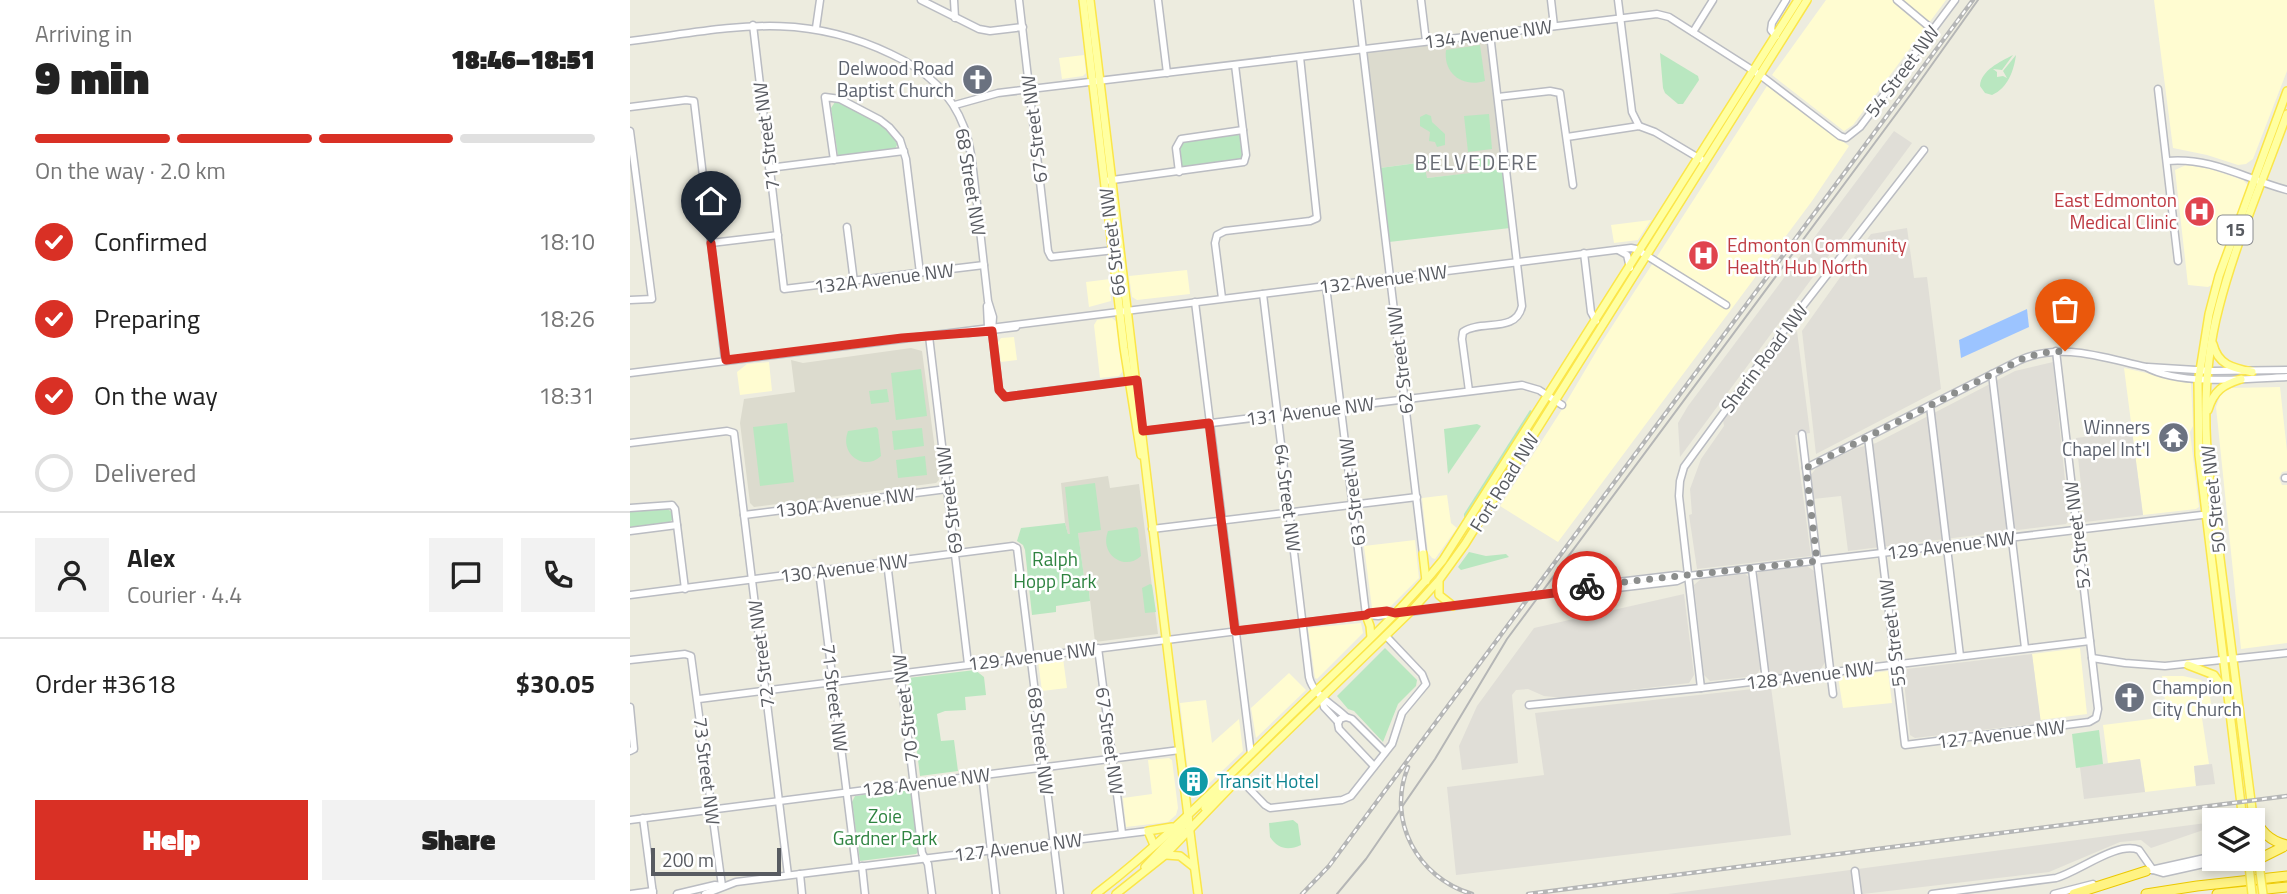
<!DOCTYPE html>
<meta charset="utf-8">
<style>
:root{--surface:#fff;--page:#f2f2f2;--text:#222;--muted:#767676;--line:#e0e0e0;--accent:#d93025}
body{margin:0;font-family:"Titillium Web",sans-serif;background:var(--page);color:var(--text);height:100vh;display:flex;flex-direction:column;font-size:26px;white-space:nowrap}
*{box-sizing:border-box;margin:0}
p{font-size:23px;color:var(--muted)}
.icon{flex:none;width:38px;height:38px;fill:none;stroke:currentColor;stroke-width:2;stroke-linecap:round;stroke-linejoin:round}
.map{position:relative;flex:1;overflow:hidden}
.sheet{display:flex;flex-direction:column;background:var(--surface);width:630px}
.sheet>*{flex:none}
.fabs{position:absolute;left:1572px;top:808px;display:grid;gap:14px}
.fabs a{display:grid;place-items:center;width:63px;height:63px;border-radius:0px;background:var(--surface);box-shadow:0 4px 10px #0003;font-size:35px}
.scale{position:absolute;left:21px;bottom:18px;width:130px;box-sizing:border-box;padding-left:7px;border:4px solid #585b61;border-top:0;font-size:19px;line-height:24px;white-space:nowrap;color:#585b61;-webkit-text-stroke:5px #fff;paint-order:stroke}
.pin{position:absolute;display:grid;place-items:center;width:60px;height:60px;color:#fff;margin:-72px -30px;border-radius:50% 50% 50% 0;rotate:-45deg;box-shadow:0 0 7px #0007}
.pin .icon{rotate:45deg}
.courier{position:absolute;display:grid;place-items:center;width:70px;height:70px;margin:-35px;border:5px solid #d93025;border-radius:50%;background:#fff;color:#222;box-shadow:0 2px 9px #0007}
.head em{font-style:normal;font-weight:800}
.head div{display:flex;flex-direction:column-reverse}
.head{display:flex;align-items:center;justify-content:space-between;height:119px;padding:0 35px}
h1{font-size:46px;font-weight:800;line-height:52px}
.bar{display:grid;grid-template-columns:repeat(4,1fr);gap:10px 7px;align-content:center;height:84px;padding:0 35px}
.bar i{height:9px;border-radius:5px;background:var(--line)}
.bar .current{background:var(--accent)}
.bar p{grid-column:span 4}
.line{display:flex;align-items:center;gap:18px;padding:0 35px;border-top:2px solid var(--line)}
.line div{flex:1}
.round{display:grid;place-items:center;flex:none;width:74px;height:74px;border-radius:0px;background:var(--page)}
ol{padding:0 35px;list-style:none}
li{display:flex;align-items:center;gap:21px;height:77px}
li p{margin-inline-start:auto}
li .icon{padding:7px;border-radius:50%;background:var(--accent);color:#fff;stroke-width:4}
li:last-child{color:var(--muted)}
li i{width:38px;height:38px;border:4px solid var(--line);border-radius:50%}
.primary-button{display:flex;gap:14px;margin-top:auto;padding:14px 35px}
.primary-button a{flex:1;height:80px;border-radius:0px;background:var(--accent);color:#fff;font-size:28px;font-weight:800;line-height:80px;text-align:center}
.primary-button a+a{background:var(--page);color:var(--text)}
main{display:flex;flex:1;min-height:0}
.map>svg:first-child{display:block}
.commercial{fill:#fffcd1}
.industrial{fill:#e0ded7}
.education{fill:#dcdbce}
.green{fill:#b9e7c0}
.water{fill:#9cc4ff}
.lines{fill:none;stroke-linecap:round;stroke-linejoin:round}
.minor-casing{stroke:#babcc2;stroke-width:9}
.major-casing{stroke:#fbe649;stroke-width:10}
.highway-casing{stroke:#ebc800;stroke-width:11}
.minor{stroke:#fff;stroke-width:6}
.major{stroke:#ffffa1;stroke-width:7}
.highway{stroke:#fff383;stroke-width:9}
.tram{stroke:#b5b6b6;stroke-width:2}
.rail-casing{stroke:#b5b6b6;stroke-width:4.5}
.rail{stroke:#fff;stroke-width:2;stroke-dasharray:5;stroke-linecap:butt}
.major-bridge-casing{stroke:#fbe649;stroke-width:10;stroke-linecap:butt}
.major-bridge{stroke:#ffffa1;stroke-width:7}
.done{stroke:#8c8e8d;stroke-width:7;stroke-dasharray:0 12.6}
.route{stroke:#d93025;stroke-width:9}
.labels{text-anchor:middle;stroke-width:5;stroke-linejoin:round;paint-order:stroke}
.shield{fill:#fff;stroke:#8a8c90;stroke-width:2}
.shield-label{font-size:18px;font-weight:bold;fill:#585b61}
.street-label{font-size:19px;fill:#585b61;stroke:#fff}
.worship-label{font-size:19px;fill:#5b616d;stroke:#fff;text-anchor:end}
.health-label{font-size:19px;fill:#be3a42;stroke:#fff;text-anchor:end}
.park-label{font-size:19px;fill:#2e8340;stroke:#fff}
.culture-label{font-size:19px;fill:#0d838f;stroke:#fff;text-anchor:start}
.neighbourhood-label{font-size:21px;letter-spacing:2px;fill:#696c74;stroke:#fff}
</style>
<main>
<section class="sheet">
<div class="head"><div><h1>9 min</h1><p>Arriving in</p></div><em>18:46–18:51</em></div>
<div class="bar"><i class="current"></i><i class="current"></i><i class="current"></i><i></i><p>On the way · 2.0 km</p></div>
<ol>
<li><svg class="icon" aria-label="check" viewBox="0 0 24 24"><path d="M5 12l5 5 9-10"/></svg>Confirmed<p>18:10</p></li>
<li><svg class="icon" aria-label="check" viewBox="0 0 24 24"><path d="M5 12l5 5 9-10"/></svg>Preparing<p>18:26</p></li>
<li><svg class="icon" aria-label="check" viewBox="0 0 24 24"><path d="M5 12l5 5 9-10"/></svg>On the way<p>18:31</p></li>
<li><i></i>Delivered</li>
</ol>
<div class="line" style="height:126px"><a class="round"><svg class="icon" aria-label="person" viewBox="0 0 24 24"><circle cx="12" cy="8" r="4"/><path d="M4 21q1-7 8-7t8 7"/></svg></a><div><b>Alex</b><p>Courier · 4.4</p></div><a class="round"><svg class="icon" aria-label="chat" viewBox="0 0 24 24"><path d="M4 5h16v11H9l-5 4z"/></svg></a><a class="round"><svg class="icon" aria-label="phone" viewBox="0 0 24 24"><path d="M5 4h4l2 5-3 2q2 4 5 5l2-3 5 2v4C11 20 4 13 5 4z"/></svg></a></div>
<div class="line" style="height:91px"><div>Order #3618</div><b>$30.05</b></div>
<div class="primary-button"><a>Help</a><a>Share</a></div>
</section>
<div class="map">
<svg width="1657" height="894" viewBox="0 0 1657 894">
<rect width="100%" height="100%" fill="#edecdf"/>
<g class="commercial">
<path d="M1196,0H1316L1223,125L1214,131L1142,75Z"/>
<path d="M1524,0H1657V71L1623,159L1616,164L1608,165L1577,155L1543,148Z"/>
<path d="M454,55L456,73L453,76L432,79L429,58Z"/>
<path d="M1137,86L1219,146L1182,201L928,542L870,506L931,411L970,345Z"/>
<path d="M1556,165L1580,169L1613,180L1617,184V188L1584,284L1578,287L1558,285L1545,170Z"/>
<path d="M1021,220L1008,240L984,243L981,225Z"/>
<path d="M557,270L560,294L507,300L502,297L499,276Z"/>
<path d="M480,279L481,301L459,307L456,282Z"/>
<path d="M482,318L487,322L493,371L489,376L470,378L464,325L467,320Z"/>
<path d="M384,337L387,360L371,362L368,342L371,338Z"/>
<path d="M139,362L142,391L110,395L107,372L117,364Z"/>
<path d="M1494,368L1561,383L1563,426L1560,432L1569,507L1566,509L1513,515Z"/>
<path d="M1650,387L1657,451V471L1652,472L1649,478L1652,485H1657V643L1611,649L1586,407L1590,396L1599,388Z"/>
<path d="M817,495L821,523L827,528L805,559L802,558L798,553L792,498Z"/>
<path d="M785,540L789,578L761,606L742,608L734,546Z"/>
<path d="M731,623L733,633L687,679L685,678L678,628Z"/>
<path d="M1450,648L1457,714L1410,720L1402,654Z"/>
<path d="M433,658L437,688L412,691L408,661Z"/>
<path d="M1258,671L1262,703L1213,708L1208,677Z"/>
<path d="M659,673L676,690L626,738L621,708Z"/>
<path d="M1532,676H1553L1571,680L1579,688L1581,704L1570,705L1579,764L1564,766L1566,786L1515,792L1510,759L1478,763L1473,725L1537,717Z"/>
<path d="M576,700L582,743L609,719L613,751L564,798H561L550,703Z"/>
<path d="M539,758L542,760L548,808L546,815L538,822L496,827L493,798L522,794L518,760Z"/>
</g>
<g class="industrial">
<path d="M1264,131L1282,143L1050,457L1048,423L1058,406Z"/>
<path d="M1277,228L1284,278L1297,277L1311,389L1186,454L1172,331L1241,234Z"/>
<path d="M1167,331L1180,433L1165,435L1181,556L1067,569L1059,515L1062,514L1060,489L1071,459L1094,426L1093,420L1105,405L1109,404L1159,337Z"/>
<path d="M1423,362L1439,520L1436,524L1218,551L1211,496L1183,499L1180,476L1187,467L1227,448L1246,443L1385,371Z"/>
<path d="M1502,431L1513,515L1455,522L1446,438Z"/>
<path d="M1177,566L1184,571L1195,662L1191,669L1144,675L1138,669L1126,575L1129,572Z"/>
<path d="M1115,574L1120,578L1130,669L1126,676L1080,681L1074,675L1064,585L1071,579Z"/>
<path d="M1054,594L1064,675L1059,683L934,698L914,696L898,689L886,690L882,695L888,763L832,770L829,746L847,706L904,628Z"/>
<path d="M1402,654L1411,723L1285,738L1280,735L1273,673L1277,669Z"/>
<path d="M1141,687L1161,835L826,875L817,787L914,775L905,713Z"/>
<path d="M1510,759L1515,792L1454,799L1450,767Z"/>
<path d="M1582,764L1585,784L1566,786L1564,766Z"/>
<path d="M1576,823L1582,827L1521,848L1511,840L1490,842L1419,872L1233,894H1038Z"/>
</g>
<g class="education">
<path d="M853,38L858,41L873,170L796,178L794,162L750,168L736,56L739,52Z"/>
<path d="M281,348L292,351L309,480L306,483L124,507L120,503L110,423L114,399L165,392L161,360L173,363Z"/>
<path d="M478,476L480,488L509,484L528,634L465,642L459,591H456L448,534H438L435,523L431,483Z"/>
</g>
<g class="green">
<path d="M850,45L855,81C832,88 813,73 816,50Z"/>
<path d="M1030,53L1068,76L1069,80L1053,104H1048L1035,93L1033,88Z"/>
<path d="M1383,55L1372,70L1363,69L1367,72V77L1373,76L1377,78L1373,71L1386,55C1384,70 1378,88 1362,95L1355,93L1350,86C1351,70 1370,62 1383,55Z"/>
<path d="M205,102C229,109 254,123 268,143L265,149L208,156L201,108Z"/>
<path d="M796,114L801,116L802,122L815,134V145L807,147L805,142L799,141L800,132L790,126V117Z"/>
<path d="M859,114L862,149L838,152L834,116Z"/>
<path d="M607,134L610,136L612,155L611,159L552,167L550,147L553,141Z"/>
<path d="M863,156L865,170H873L880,228L759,242L750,168L795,162V159L803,158L804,170L797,171L795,169L797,178L840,173L839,159Z"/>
<path d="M291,369L297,416L266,420L261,373Z"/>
<path d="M257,389L259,402L241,404L239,391Z"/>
<path d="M900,410L902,411L834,518V514Z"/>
<path d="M157,423L164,482L130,486L123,427Z"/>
<path d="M847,424L851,426L818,474L814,429Z"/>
<path d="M246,427L248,429L251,456C234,472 209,454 218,431Z"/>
<path d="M292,428L294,446L264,450L262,431Z"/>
<path d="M295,456L297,475L268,478L266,460Z"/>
<path d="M465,483L471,530L448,533L456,591H459L460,601L426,606V612L402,615L395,550L393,545L387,541L391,528L435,523L438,534H440L435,487Z"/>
<path d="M35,507L43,513V519L40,522L0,527V511Z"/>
<path d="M506,527L508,529L511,556C494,572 469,554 478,531Z"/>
<path d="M839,552L856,556L876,554L879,557L831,570L828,567Z"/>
<path d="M520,584L522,585L526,612L515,613L512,588Z"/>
<path d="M755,648L787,680L786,686L768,704L753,742L724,711L718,709L707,696Z"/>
<path d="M345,670L354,677L356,695L335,697L336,710L315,711L307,714L311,741L324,740L328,771L290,776L278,678Z"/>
<path d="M1469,730L1473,764L1446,768L1442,734Z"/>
<path d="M277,789L282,792L288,852L286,854L230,861L222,802L225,796Z"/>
<path d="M663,820L668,824L671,845C658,851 648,849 640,837L639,823Z"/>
</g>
<path class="water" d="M1397,309L1399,327L1331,358L1329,340Z"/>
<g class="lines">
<defs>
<g id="minor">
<path d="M291,0L349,29L360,31L393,27"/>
<path d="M324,0L325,18"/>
<path d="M389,0L418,251L421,257L485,250"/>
<path d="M528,0L537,73"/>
<path d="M727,0L793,554"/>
<path d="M791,0L796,41"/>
<path d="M921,0L924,26"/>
<path d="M988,0L1002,112L1009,126"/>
<path d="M1267,0L1303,30"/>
<path d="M123,25L154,289L354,265"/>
<path d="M186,28L190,0"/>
<path d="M1063,32L1083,0"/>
<path d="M1146,36L1141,30L1142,23L1156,0"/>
<path d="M0,41C97,29 168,9 261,54C294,69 321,92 334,127C342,148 343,173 346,195C350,230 354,266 358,301L363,317L362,331"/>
<path d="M1528,89L1548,261"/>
<path d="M868,97L920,91L930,93L943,185"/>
<path d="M325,105L368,93L1027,14L1039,17L1130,75L1210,136L1216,138L1230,127L1325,0"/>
<path d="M0,107L56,100L64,101L95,360"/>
<path d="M0,131L22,299L0,300"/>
<path d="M937,137L1009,126L1025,132L1072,160"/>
<path d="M204,160L195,97L210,99L250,120L259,127L270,140L276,159L290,273"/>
<path d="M1537,161C1582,157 1615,179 1657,190"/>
<path d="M139,168L274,151"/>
<path d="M549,172L546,148L551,139L613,130"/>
<path d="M475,181L614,162L616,155L605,65"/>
<path d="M217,227L224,282"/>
<path d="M81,243L148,235"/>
<path d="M988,250L997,255L1000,268"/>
<path d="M954,253L961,312L966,321"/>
<path d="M696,286L736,615"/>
<path d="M633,294L679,677C683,695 703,704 716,717"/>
<path d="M592,298L585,243L587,235L595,231L680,221L687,218L670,57"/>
<path d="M565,302L621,754"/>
<path d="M357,306L358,327L362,331L369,390L375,397L503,380"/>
<path d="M338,333L386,327"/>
<path d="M299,336L338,664"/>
<path d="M1518,367L1582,371L1657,370"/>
<path d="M0,373L1001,248L1006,249L1096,305"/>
<path d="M1362,374L1395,648"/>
<path d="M839,391L832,339L833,332C851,319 886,334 892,306L860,34"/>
<path d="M1300,406L1330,656"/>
<path d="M508,432L892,385L909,390L932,405"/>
<path d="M1172,434L1203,694"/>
<path d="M1238,437L1275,745L1459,722L1466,718L1468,709L1426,351"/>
<path d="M0,443L97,431L104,433L158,875"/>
<path d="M1176,468L1388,361C1430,341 1474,358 1516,367C1550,386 1618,379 1657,377"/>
<path d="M1655,478H1657"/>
<path d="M0,508L42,505L45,509L55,589"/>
<path d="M114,515L317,489"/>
<path d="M522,529L787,497"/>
<path d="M0,531L47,525"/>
<path d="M257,562L292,853L298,864L302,894"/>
<path d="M1122,569L1136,680"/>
<path d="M189,571L226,867"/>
<path d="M932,592L937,588L1047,575L1056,576"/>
<path d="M0,595L383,546L387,548L430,894"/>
<path d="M736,615L739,613L761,612"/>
<path d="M468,648L492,833"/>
<path d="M1462,658L1495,663L1535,666L1657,653"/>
<path d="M0,660L55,654L61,656L92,886"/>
<path d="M1071,688L1049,496L1050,481L1054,467L1158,325L1294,150"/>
<path d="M692,698L694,707L708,722"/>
<path d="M69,699L736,615L748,616L932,592L936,594L1047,581L1058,576L1580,514"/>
<path d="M899,705L1071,688L1460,641"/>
<path d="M0,707L4,749L0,751"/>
<path d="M744,766L709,729L708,724L710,719L716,717L722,719L755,752"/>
<path d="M352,774L366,894"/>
<path d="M609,778L635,805L640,808L712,800L721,796L762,744L772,713L796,684L792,674L756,636"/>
<path d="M13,818L23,894"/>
<path d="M0,820L550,750"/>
<path d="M232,866L235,894"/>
<path d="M1521,870L1584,856"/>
<path d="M1523,870L1533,873L1596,859"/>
<path d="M1225,871L1228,894"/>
<path d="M170,874L172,894"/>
<path d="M1,894L23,891"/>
<path d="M47,894L85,885L92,886"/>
<path d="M75,894L106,882L518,831"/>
<path d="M1302,894L1426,878C1450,871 1487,841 1509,850L1523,870"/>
<path d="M1424,894L1463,884"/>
</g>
<g id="major">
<path d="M453,0L494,348L511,455"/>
<path d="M460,0C497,298 529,596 568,894"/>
<path d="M1583,344C1588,365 1603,368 1622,372"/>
<path d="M1578,410C1584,390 1593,385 1611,379"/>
<path d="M793,554L796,581"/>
<path d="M809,582V595L823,606"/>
<path d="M736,615L740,626L741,637"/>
<path d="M1558,665L1584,675L1596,692"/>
<path d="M575,808L592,787"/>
<path d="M1613,821L1569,455L1568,383L1579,314L1589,276L1657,91"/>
<path d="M524,845L518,831L542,827"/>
<path d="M536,855L550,856L564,867"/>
<path d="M1629,864L1579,472C1573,416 1575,360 1589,307C1606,241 1634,178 1657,114"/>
<path d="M515,867L552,828L558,818"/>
<path d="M466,894C534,842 594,780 655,721C709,668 766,618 813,560L1168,0"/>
<path d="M486,894L535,855L609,778L782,610L809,580L835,544L1177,0"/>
</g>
<g id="highway">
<path d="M1622,815C1631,831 1639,841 1657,845"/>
<path d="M1619,864L1653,847"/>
<path d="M1444,894L1516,871"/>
<path d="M1516,894L1567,886L1657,876"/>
<path d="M1587,894L1657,887"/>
</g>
</defs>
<use href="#minor" class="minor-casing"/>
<use href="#major" class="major-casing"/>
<use href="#highway" class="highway-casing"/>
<use href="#minor" class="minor"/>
<use href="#major" class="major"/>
<use href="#highway" class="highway"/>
<path class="tram" d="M707,894L736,859L805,759L877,639L1281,94L1348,0"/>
<defs>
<g id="rail">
<path d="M778,767C756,821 788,878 842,894"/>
<path d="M672,894L699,866L1343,0"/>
<path d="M898,894L1657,796"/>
</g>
</defs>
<use href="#rail" class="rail-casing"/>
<use href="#rail" class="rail"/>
<defs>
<g id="major-bridge">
<path d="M1629,864L1633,894"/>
<path d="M1619,865L1622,894"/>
</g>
</defs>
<use href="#major-bridge" class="major-bridge-casing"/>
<use href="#major-bridge" class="major-bridge"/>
</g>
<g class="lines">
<path class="done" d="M957,586L1187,561L1176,468L1394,358L1412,353L1435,351"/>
<path class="route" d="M81,243L96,360L272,338L362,331L369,390L375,397L507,380L513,431L579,423L605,631L736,615L739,613L757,611L765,613L932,592L937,588L957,586"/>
</g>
<defs>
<symbol id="church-disc" viewBox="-11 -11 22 22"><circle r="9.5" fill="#6b7280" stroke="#fff"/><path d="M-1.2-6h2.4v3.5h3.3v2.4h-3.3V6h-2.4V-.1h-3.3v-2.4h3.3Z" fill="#fff"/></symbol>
<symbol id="hospital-disc" viewBox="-11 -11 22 22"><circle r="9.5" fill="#e0444e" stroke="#fff"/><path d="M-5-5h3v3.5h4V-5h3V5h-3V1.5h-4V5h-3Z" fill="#fff"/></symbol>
<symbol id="temple-disc" viewBox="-11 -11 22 22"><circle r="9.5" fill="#6b7280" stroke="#fff"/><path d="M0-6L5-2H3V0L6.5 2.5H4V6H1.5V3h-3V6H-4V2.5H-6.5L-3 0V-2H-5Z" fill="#fff"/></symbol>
<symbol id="building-disc" viewBox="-11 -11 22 22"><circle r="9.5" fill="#0f9aa8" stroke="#fff"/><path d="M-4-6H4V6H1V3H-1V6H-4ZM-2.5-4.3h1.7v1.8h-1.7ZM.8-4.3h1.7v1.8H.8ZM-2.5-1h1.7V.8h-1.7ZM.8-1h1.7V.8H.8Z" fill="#fff"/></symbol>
</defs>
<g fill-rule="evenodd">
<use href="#church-disc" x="330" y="62" width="35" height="35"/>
<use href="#hospital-disc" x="1552" y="194" width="35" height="35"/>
<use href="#hospital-disc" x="1056" y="238" width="35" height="35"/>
<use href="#temple-disc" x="1526" y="420" width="35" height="35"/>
<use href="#church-disc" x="1482" y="680" width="35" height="35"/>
<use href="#building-disc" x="546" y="764" width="35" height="35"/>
</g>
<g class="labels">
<rect class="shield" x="1587.5" y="215.5" width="35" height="29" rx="5"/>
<g class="shield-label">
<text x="1605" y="236">15</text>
</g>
<g class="street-label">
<text transform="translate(858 34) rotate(-7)" y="7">134 Avenue NW</text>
<text transform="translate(1272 71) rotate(-53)" y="7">54 Street NW</text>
<text transform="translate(404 129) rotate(-97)" y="7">67 Street NW</text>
<text transform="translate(136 136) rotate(-97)" y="7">71 Street NW</text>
<text transform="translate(341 182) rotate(81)" y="7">68 Street NW</text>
<text transform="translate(482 242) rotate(-97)" y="7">66 Street NW</text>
<text transform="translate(254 278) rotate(-7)" y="7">132A Avenue NW</text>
<text transform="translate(753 279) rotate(-7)" y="7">132 Avenue NW</text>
<text transform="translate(1134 358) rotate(-53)" y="7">Sherin Road NW</text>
<text transform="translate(770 360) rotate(-97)" y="7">62 Street NW</text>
<text transform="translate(680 411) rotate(-7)" y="7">131 Avenue NW</text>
<text transform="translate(874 482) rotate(-58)" y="7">Fort Road NW</text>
<text transform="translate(722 492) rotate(-97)" y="7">63 Street NW</text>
<text transform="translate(658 498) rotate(83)" y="7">64 Street NW</text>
<text transform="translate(1583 499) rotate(-96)" y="7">50 Street NW</text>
<text transform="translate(319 500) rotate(-97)" y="7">69 Street NW</text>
<text transform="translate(215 502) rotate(-7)" y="7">130A Avenue NW</text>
<text transform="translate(1447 535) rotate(-97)" y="7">52 Street NW</text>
<text transform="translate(1321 545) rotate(-7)" y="7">129 Avenue NW</text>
<text transform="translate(214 568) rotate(-7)" y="7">130 Avenue NW</text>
<text transform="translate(1262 633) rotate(-97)" y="7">55 Street NW</text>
<text transform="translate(131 654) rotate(-97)" y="7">72 Street NW</text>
<text transform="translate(402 656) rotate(-7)" y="7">129 Avenue NW</text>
<text transform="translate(1180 675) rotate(-7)" y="7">128 Avenue NW</text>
<text transform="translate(205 698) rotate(83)" y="7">71 Street NW</text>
<text transform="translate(275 708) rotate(-97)" y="7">70 Street NW</text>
<text transform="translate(1371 734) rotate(-7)" y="7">127 Avenue NW</text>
<text transform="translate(411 741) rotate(83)" y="7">68 Street NW</text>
<text transform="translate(480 741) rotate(82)" y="7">67 Street NW</text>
<text transform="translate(77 771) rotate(83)" y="7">73 Street NW</text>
<text transform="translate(296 782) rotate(-7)" y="7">128 Avenue NW</text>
<text transform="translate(388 847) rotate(-7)" y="7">127 Avenue NW</text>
</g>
<g class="worship-label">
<text x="324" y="75">Delwood Road<tspan x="324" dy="22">Baptist Church</tspan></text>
<text x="1520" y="434">Winners<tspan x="1520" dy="22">Chapel Int'l</tspan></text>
<text x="1522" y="694" text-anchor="start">Champion<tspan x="1522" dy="22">City Church</tspan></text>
</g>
<g class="health-label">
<text x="1547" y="207">East Edmonton<tspan x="1547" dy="22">Medical Clinic</tspan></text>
<text x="1097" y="252" text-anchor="start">Edmonton Community<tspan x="1097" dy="22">Health Hub North</tspan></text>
</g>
<g class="park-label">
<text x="425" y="566">Ralph<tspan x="425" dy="22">Hopp Park</tspan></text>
<text x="255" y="823">Zoie<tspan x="255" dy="22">Gardner Park</tspan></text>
</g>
<g class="culture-label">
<text x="587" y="788">Transit Hotel</text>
</g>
<g class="neighbourhood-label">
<text x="847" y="170">BELVEDERE</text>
</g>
</g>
</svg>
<div class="fabs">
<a><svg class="icon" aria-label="layers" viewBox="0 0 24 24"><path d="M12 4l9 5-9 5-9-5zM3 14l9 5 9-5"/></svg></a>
</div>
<div class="scale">200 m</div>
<div class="pin" style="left:1435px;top:351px;background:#ea580c"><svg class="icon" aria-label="bag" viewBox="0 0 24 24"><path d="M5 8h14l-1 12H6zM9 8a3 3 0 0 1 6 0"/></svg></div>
<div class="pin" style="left:81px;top:243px;background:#1f2937"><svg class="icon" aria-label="home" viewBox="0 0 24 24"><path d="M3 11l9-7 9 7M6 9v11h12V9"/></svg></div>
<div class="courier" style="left:957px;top:586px"><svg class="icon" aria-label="bike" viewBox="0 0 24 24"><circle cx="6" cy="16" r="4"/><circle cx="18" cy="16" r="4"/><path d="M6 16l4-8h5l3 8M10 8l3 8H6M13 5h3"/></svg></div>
</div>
</main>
